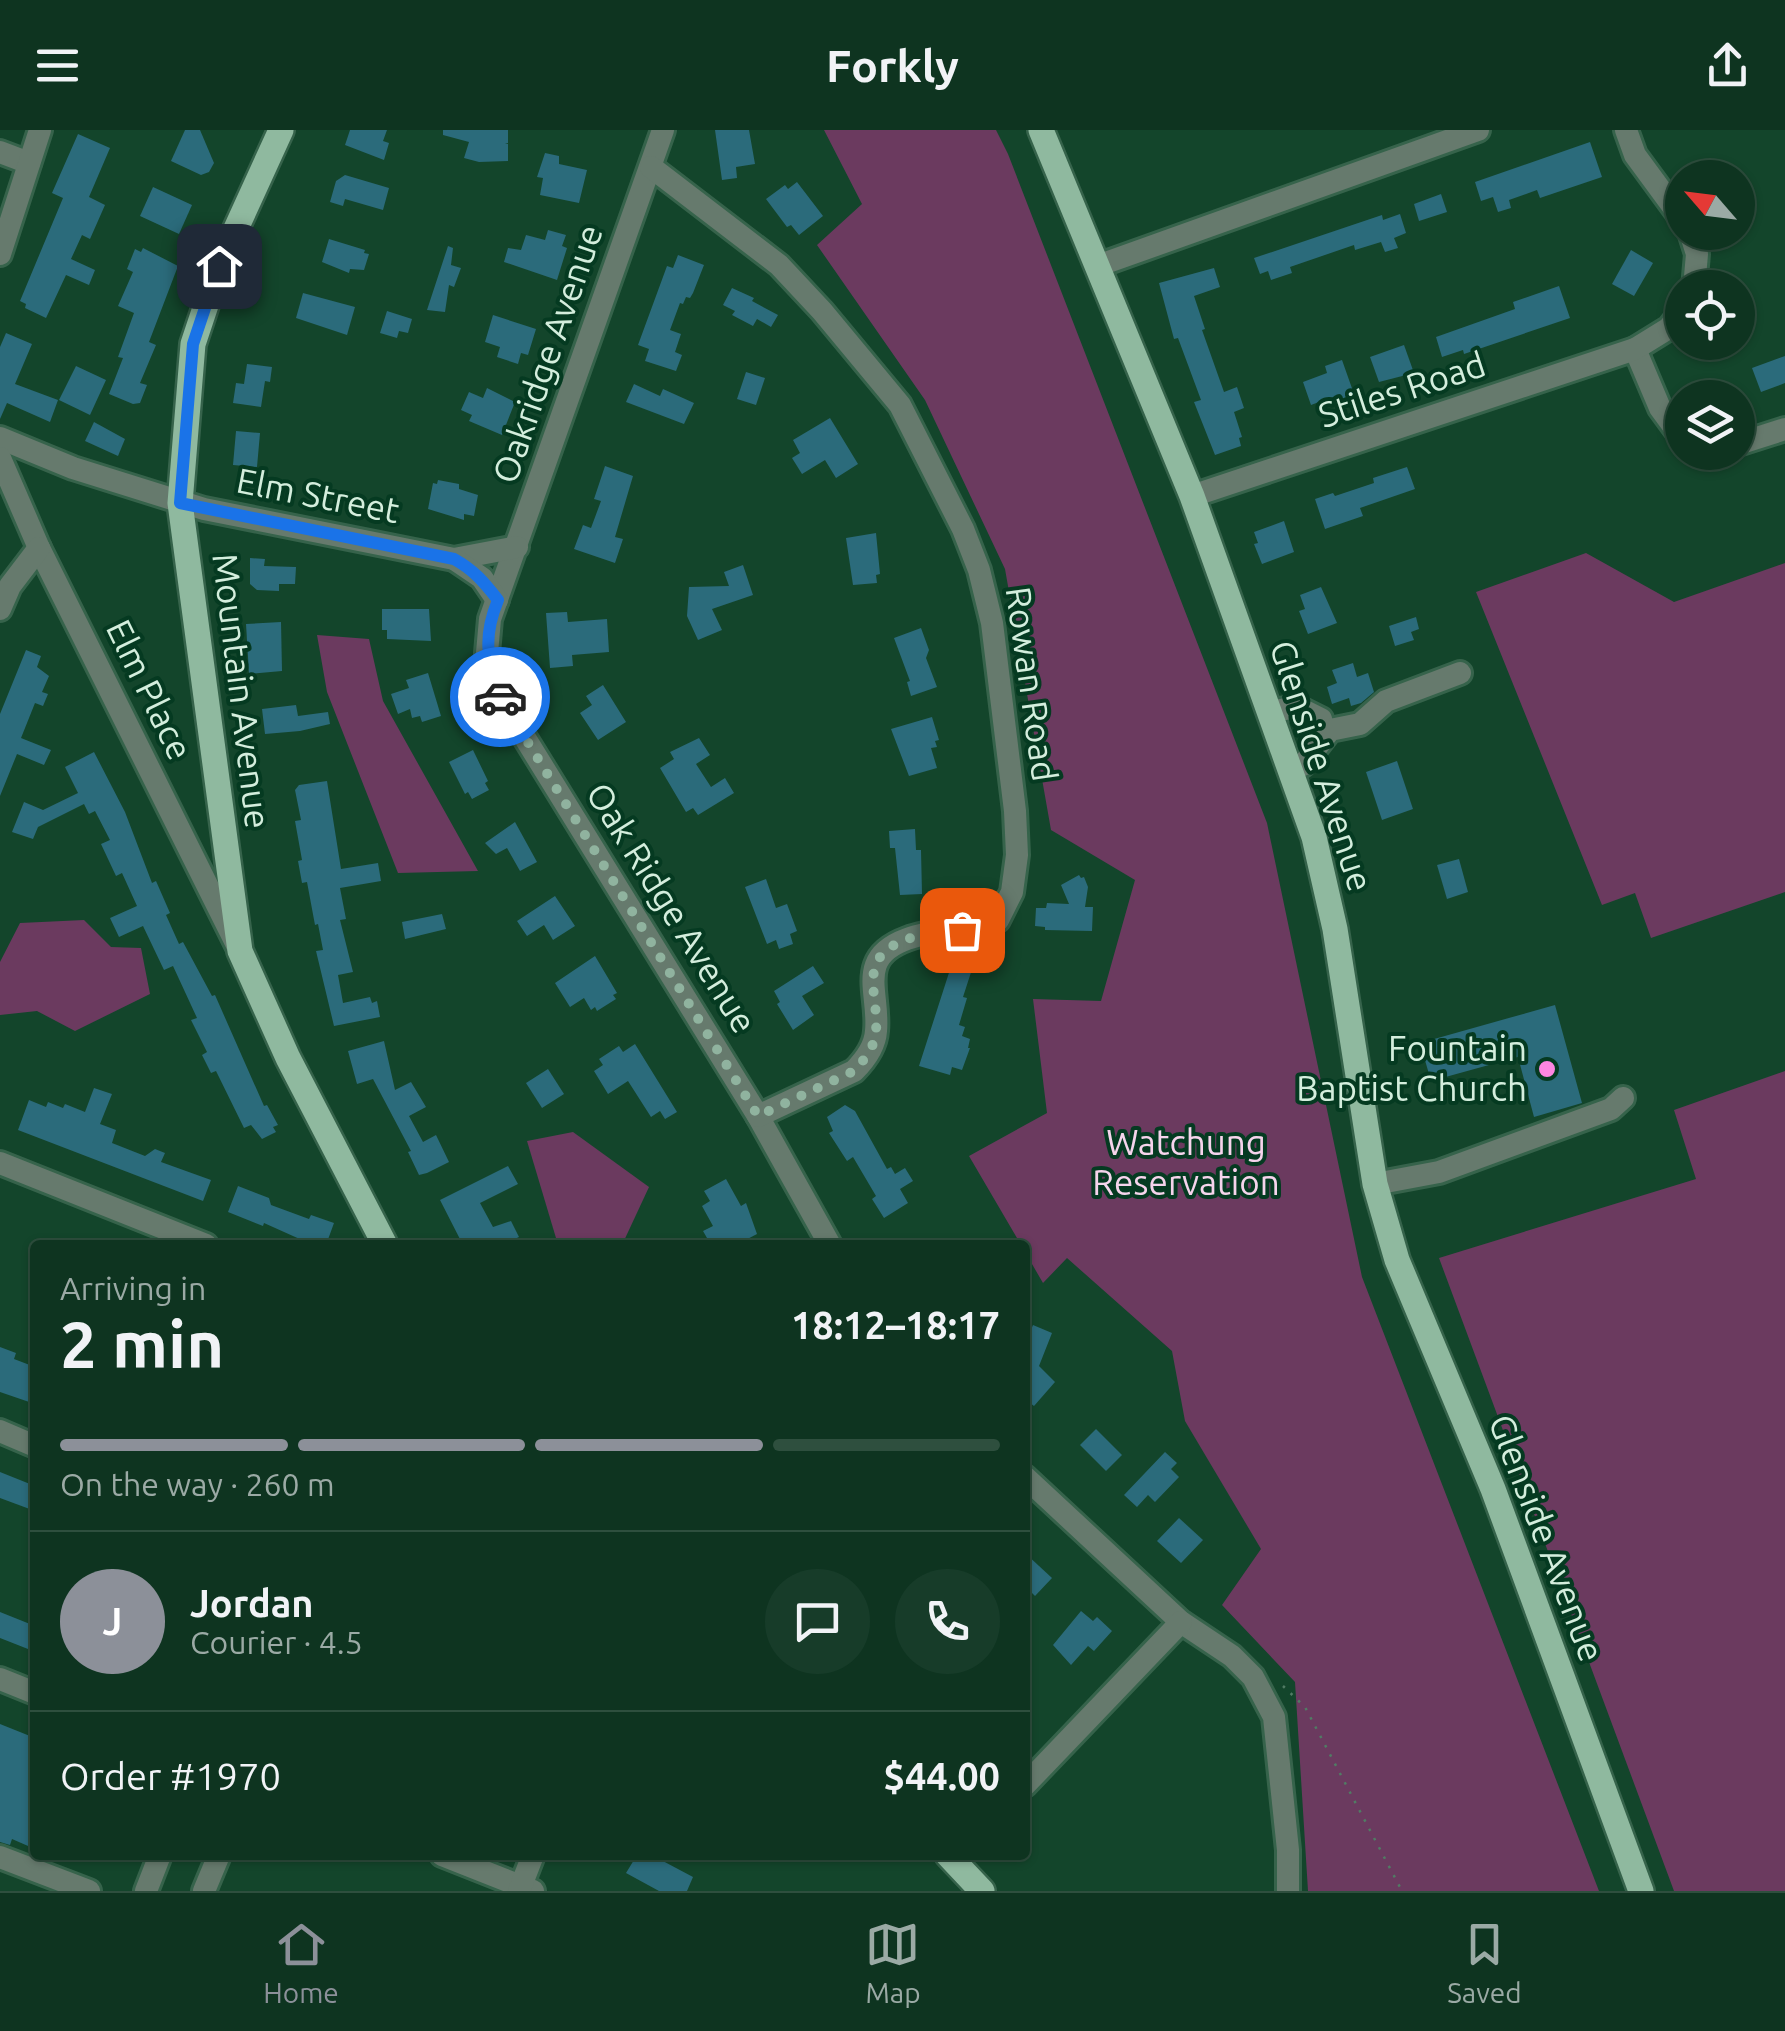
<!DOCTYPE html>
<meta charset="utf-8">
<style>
:root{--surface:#0e3420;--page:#173c29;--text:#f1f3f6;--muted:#9baaa5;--line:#2e4f3e;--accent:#8c9099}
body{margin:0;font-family:Ubuntu,sans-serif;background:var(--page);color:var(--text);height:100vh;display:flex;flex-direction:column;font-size:38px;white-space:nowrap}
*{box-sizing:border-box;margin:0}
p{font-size:32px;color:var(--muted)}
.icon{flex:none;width:55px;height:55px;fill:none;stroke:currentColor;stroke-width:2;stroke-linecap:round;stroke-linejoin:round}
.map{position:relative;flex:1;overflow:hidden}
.details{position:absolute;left:30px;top:1110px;width:1000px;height:620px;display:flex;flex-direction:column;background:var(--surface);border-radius:10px;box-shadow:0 2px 8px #0004,0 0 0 2px var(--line)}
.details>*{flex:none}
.needle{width:65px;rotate:298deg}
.controls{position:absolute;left:1665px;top:30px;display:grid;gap:20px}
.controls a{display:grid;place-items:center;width:90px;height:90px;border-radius:50%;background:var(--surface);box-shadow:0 2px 8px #0004,0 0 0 2px var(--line);font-size:50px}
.pin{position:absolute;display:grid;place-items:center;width:85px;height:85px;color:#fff;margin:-42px;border-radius:20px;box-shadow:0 5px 15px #0006}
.courier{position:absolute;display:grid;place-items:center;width:100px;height:100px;margin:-50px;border:8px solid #1a73e8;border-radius:50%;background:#fff;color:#222;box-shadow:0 2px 12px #0007}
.overview em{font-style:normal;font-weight:600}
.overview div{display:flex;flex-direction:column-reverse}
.overview{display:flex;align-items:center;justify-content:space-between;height:170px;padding:0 30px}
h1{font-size:65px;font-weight:600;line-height:75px}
.bar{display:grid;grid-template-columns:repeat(4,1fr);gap:15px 10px;align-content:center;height:120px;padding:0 30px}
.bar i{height:12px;border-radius:8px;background:var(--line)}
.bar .active{background:var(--accent)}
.bar p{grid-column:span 4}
.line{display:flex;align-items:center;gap:25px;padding:0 30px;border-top:2px solid var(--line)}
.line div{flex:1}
.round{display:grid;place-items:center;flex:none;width:105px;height:105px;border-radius:52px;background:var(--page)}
header{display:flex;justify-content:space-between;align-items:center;height:130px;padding:0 30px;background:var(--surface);font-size:45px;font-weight:600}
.tab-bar{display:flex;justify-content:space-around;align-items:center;height:140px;border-top:2px solid var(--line);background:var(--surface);font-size:28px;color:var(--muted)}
.tab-bar a{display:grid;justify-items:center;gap:5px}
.tab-bar .active{color:var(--accent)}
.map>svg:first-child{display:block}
.green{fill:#6b3a5f}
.building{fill:#2b6b7b}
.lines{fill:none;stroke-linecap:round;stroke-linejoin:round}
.minor-casing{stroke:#36634b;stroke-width:28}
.major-casing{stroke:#36634b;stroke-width:30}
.path{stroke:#517b64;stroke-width:2.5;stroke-dasharray:2.5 8;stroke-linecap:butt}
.minor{stroke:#667a6d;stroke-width:22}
.major{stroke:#8fb99f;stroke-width:25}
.done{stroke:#90b39f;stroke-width:10;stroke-dasharray:0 18}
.route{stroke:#1a73e8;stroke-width:12}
.poi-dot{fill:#fd86e1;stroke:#053a21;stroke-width:4}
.labels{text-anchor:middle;stroke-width:8;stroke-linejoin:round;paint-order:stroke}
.street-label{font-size:35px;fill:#d4eedd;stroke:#053a21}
.poi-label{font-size:35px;fill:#d4eedd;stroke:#053a21;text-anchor:end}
.park-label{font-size:35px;fill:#f6d4ec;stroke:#053a21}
</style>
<header><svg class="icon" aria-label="menu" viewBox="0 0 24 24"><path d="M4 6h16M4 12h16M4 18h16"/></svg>Forkly<svg class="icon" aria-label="share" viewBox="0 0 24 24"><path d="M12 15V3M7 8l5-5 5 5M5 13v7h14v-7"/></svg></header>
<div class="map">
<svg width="1785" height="1761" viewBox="0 0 1785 1761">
<rect width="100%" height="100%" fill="#13452b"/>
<g class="green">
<path d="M824,0H996L1008,24L1267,693L1362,1147L1599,1761H1308L1295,1552L1222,1475L1261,1419L1185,1291L1172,1221L1067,1128L1043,1153L1025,1122V1115H1021L969,1026L1047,983L1033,869L1101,871L1135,750L1051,700L1005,439L925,270L817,115L862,74Z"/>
<path d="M1586,423L1674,472L1785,433V762L1651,808L1635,763L1602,775L1476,462Z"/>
<path d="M317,505L369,509L383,571L478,741L398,743L327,562Z"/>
<path d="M84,790L111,817L141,818L150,864L75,901L37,881L0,885V832L20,793Z"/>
<path d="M1785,941V1761H1674L1439,1128L1696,1049L1674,980Z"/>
<path d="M573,1002L649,1057L622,1115H559L556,1108L527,1011Z"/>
</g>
<g class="building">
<path d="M185,0H200L214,33L209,42L201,45L171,31Z"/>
<path d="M350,0H387L383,11L389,13L384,30L345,15Z"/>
<path d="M443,0H508V13L505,14H508V31L479,32L464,28L469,12L443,5Z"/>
<path d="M715,0H749L755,34L736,37L737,48L722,50Z"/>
<path d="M78,4L110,18L89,67L105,75L90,109L82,105L71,129L95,140L89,155L66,145L46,188L25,178L26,174L20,171L63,68L52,63Z"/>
<path d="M1590,12L1602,47L1540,68L1537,60L1509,70L1511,78L1498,82L1493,67L1481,71L1475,52Z"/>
<path d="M545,23L559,26V34L587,40L579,73L540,65L543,48L537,47Z"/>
<path d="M345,45L389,58L383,80L345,69L343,76L330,72L336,51Z"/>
<path d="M797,52L823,86L799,105L791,95L787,97L766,69L785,55L788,59Z"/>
<path d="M153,57L192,75L179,104L140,86Z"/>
<path d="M1441,64L1447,82L1419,91L1414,74Z"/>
<path d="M1400,84L1406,103L1394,108L1398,118L1385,122L1381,112L1355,120L1354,115L1290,137L1292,143L1271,150L1268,141L1260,144L1254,128L1382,85L1383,90Z"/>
<path d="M548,100L566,105L562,116L567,118L557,150L504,132L508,118L521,120L526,105L545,110Z"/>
<path d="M329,109L365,120L364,123L369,124L364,140L350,139L349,143L322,132Z"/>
<path d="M448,116L453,118L451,135L461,138L454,157L449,155L445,182L427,180Z"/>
<path d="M143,118L178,136L149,212L156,215L140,253L147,255L140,273L133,274L109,264L123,228L118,227L134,183L118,176L133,142L127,139L135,119L141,122Z"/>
<path d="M1631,120L1653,133L1634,166L1612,154Z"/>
<path d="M678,125L704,135L693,163L690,168L686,167L683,174L680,173L670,200L681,204L675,222L682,225L676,241L645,231L649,219L638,215L667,136L673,138Z"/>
<path d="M1214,138L1220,157L1194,166L1205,199L1202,200L1224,262L1237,257L1244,278L1234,282L1242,307L1239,308L1241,316L1215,325L1194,272L1201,270L1178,208L1174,209L1159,153Z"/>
<path d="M1559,156L1570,188L1464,224L1463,220L1442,227L1436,207L1515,179L1513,172Z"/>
<path d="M732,158L754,168L752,171L778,185L771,197L757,189L753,196L732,185L735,181L723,175Z"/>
<path d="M303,163L355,177L347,205L296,188Z"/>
<path d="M387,181L412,189L408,203L399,201L397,208L380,203Z"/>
<path d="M493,185L536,199L528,225L521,223L518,234L497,227L500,217L485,212Z"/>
<path d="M6,203L32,214L15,254L58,270L50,292L7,273L0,289V217Z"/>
<path d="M1404,215L1414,243L1379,252L1370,227Z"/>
<path d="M1785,226V253L1761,262L1752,238Z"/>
<path d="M1342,230L1354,264L1328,274L1327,269L1311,275L1303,252L1327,243L1325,236Z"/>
<path d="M247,234L272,237L270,252L265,251L261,277L233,273L236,253L244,254Z"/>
<path d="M76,236L106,250L90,285L59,270Z"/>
<path d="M746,242L765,248L756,275L737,269Z"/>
<path d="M634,254L660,266L663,259L694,273L684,294L626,272Z"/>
<path d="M487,258L515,272L502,305L469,291L472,285L461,280L469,262L483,268Z"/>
<path d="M830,288L858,334L836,348L825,330L802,344L792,328L800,323L793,310Z"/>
<path d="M94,292L125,309L118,326L85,311Z"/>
<path d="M236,301L260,303L257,337L233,335Z"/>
<path d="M605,336L633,346L615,407L623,409L615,433L574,419L583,395L591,398L601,371L594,369Z"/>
<path d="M1407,337L1415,359L1360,378L1363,386L1325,399L1315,369L1333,363L1335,366L1374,353L1373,348Z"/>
<path d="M438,350L459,354V359L478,365L474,386L464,384V390L428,379L433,353L437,354Z"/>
<path d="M1284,391L1294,422L1262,434L1254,414L1258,413L1254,402Z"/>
<path d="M876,403L880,444L876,445L877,453L853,455L846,408Z"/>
<path d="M250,428L265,429L264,436L296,437L295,454H279V461L257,460L250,454Z"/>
<path d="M743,435L753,465L712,479L722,500L698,510L687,486L689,457L729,456L724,442Z"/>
<path d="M1321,457L1337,493L1308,504L1299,481L1305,479L1300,465Z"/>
<path d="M382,479H429L431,511L387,509V500H382Z"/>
<path d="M567,482L568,492L607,489L609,522L572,525L573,536L550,538L546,483Z"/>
<path d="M1416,487L1419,499L1411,502L1414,510L1395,516L1389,496Z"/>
<path d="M281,492L282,541L249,544L246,494Z"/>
<path d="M921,498L929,520L926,528L937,557L911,566L907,552L910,551L894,508Z"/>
<path d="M26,520L41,526L37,537L49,546L42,562L48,564L43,576L35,573L21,608L51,620L44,635L17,624L0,666V584Z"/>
<path d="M1353,533L1357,547L1368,543L1374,562L1361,573L1351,576L1349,568L1332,574L1327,557L1337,553L1332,540Z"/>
<path d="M428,543L441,586L422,592L420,586L412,588L410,579L398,584L391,564L409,558L406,550Z"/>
<path d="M603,555L626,592L598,610L580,583L592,575L586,566Z"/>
<path d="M296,575L298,586L328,582L330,594L300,601L265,604L262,579Z"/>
<path d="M932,587L939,610L935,611L937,617L931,618L937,638L909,646L891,599Z"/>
<path d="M699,608L710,625L696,634L711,657L725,648L734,663L698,685L693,678L686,682L660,638L674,629L670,622Z"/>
<path d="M473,620L488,651L485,653L489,660L472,669L468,662L465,664L449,632Z"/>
<path d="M94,622L125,682L152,753L156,751L170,783L166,785L179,814L183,812L212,866L215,865L264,976L267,975L278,995L273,997L276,1002L262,1009L251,995L244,998L216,941L211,943L202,925L207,922L191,890L197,888L173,836L164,840L143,796L119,807L110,788L137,776L122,743L116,746L101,714L110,710L95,681L89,684L84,674L38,697L33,709L12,702L24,672L43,680L78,663L65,637Z"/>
<path d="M1397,631L1413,679L1382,690L1366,642Z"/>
<path d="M327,651L341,739L378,733L381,751L340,758L346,789L340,790L353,842L338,845L343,873L370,867L372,873L377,871L380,887L334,896L316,821L323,820L318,794L315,795L307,752L302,753L298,731L302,730L295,691L301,690L295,660L299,655Z"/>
<path d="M515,692L537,732L520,741L507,718L496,724L485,713Z"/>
<path d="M915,699L916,720H921L922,764L900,765L895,718H890L889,701Z"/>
<path d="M1459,729L1468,762L1447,769L1437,735Z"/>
<path d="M1079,745L1081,748L1084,747L1088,757L1085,777H1093L1092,801L1045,800V797L1035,796L1036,778H1046L1047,773L1069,774L1061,755Z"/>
<path d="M766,749L776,778L787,774L797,801L790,804L793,814L779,819L776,810L767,814L745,757Z"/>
<path d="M555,766L575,796L553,810L544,795L527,806L517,791Z"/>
<path d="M442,784L446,799L405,809L402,792Z"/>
<path d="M955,824L975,830L963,867L967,868L959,895L965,897L962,906L970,909L968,918H970L962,940L952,937L950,945L919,936Z"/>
<path d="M595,826L617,863L613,865L616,869L597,881L595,877L591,880L584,868L570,877L555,853Z"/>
<path d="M813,836L824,853L802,866L814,885L793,900L777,874L780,872L774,861Z"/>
<path d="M1555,875L1582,973L1534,987L1518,927L1431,951L1420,913Z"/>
<path d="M384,911L395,960L411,952L426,977L409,986L423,1012L436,1005L449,1032L427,1043L419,1045L408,1022L411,1021L373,949L357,954L348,921Z"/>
<path d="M635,914L677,982L665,989L660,981L651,987L628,951L608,964L594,941L603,935L599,929L619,916L623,922Z"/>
<path d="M548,939L564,964L542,978L526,953Z"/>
<path d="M94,958L112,964L100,994L116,1000L112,1013L145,1026L155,1019L165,1023L161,1032L211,1050L203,1071L18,1000L29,970L46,977L48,972L63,978L65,974L85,982Z"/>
<path d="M845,975L855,981L887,1039L891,1037L895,1044L905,1038L913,1051L900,1059L908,1073L884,1088L872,1069L876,1066L853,1027L847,1031L829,1003L833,1001L827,987Z"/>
<path d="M508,1036L518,1054L480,1073L493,1097L511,1091L519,1107L501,1115H463L440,1070Z"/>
<path d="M726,1049L741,1076L746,1073L757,1104L736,1115H711L703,1101L713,1096L702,1076L710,1071L704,1061Z"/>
<path d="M238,1056L269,1068L271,1075L309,1089L311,1085L334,1093L326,1115H313L264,1093L263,1096L228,1082Z"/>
<path d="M1033,1195L1052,1203L1039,1236L1055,1252L1034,1276L1025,1269V1214Z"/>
<path d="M0,1217L16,1223L14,1229L35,1237V1274L0,1262Z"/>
<path d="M1096,1299L1122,1325L1106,1341L1080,1315Z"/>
<path d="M1165,1322L1177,1333L1171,1339L1179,1347L1155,1372L1148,1365L1137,1377L1124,1365Z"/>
<path d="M0,1342L35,1356V1381L0,1368Z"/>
<path d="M1179,1388L1203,1410L1181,1433L1157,1411Z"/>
<path d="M1025,1423L1052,1448L1035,1466L1025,1456Z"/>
<path d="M1081,1481L1093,1491L1097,1487L1112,1501L1094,1521L1088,1516L1071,1535L1053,1515Z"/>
<path d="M0,1482L35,1496V1517L29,1515L28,1519L0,1508Z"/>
<path d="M0,1594L35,1608V1719L12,1709L10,1715L0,1712Z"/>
<path d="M637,1725H664L661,1730L693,1747L687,1761H659L626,1743Z"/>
</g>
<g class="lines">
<defs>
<g id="minor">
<path d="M663,0L490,489L487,523L501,569L758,986L830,1115"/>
<path d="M1626,0L1635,25L1682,89"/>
<path d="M0,22L29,33"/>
<path d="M651,37L779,135L822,181L900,275L963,399L979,440L992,493L1015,681L1017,725L1012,762L998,790C968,801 936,798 907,809C855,828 880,863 876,901C875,917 865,930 854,941L758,986"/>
<path d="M1690,102L1697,124L1694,158"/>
<path d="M0,124L40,0"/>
<path d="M1097,136L1478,0"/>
<path d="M1635,219L1660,278L1682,308"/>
<path d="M0,308L73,338L204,379L454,429L517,417"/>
<path d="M1738,314L1785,299"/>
<path d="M0,328L39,418L237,815"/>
<path d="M1192,366L1635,219L1669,198L1682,181"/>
<path d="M454,429L482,448L497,470"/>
<path d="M0,479L10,456L39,418"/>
<path d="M1269,582L1297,577L1321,589L1325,604"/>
<path d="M1289,638L1303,635L1330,600L1360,594L1386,571L1460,543"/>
<path d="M0,1033L206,1115"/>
<path d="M1375,1054L1439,1042L1611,979L1623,968"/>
<path d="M0,1301L35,1316"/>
<path d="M1025,1347L1181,1492L1232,1526L1253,1547L1274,1587L1288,1720V1761"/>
<path d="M0,1549L35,1563"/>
<path d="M1025,1655L1181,1492"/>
<path d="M442,1725L533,1761"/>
<path d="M0,1727L89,1761"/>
<path d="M146,1761L160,1725"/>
<path d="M204,1761L219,1725"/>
<path d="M519,1761L533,1725"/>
</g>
<g id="major">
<path d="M281,0L219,136L193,214L180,373L240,821L288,928L385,1115"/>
<path d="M1041,0L1192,366L1314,707L1335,799L1375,1054L1397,1130L1493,1359L1641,1761"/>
<path d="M948,1725L982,1761"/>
</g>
</defs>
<use href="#minor" class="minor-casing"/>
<use href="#major" class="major-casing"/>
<path class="path" d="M1283,1556L1305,1577L1402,1761"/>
<use href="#minor" class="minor"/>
<use href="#major" class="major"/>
</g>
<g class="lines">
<path class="done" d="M500,567L758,986L854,941C864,930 875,917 876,901C879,863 855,827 908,809C925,803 944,803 962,800"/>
<path class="route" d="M219,136L193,214L180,373L454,429C474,440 484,452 498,470C482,509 488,529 500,567"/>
</g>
<circle class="poi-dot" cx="1547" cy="939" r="10"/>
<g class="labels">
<g class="street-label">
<text transform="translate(548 224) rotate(-71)" y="12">Oakridge Avenue</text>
<text transform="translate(1402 260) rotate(-18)" y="12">Stiles Road</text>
<text transform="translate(318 366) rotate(11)" y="12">Elm Street</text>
<text transform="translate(1031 554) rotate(82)" y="12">Rowan Road</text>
<text transform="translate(149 560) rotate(64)" y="12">Elm Place</text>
<text transform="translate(241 561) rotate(83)" y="12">Mountain Avenue</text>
<text transform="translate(1321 636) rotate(72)" y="12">Glenside Avenue</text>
<text transform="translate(671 778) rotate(58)" y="12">Oak Ridge Avenue</text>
<text transform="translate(1546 1408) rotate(69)" y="12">Glenside Avenue</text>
</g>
<g class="poi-label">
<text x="1527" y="931">Fountain<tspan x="1527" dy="40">Baptist Church</tspan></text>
</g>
<g class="park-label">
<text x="1186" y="1025">Watchung<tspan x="1186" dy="40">Reservation</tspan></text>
</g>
</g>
</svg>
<div class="controls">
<a><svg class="needle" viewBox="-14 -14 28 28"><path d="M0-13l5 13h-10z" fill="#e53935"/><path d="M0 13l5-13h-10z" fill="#9baaa5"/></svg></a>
<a><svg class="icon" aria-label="locate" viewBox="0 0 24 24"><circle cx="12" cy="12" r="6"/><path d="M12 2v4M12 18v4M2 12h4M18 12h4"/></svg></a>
<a><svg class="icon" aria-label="layers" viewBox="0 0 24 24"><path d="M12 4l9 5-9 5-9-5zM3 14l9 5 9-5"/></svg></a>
</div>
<div class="pin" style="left:962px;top:800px;background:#ea580c"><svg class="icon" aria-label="bag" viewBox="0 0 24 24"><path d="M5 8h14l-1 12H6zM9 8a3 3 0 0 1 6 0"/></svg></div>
<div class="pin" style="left:219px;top:136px;background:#1f2937"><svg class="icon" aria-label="home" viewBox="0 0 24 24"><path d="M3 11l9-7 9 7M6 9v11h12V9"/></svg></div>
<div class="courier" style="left:500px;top:567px"><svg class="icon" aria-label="car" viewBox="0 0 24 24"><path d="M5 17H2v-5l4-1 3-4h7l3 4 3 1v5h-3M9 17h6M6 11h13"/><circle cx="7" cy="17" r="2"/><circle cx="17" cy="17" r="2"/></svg></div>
<section class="details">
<div class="overview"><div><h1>2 min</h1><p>Arriving in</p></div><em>18:12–18:17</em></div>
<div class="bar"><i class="active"></i><i class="active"></i><i class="active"></i><i></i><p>On the way · 260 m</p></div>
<div class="line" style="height:180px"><b class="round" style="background:var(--accent);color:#fff">J</b><div><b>Jordan</b><p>Courier · 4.5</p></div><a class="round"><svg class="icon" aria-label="chat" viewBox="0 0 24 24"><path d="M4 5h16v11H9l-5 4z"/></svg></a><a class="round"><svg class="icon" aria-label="phone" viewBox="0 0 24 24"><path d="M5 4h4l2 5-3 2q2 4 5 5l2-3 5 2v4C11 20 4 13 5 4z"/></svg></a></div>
<div class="line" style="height:130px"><div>Order #1970</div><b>$44.00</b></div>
</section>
</div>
<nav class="tab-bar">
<a class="active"><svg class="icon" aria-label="home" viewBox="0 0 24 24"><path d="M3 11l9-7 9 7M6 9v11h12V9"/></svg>Home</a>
<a><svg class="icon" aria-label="map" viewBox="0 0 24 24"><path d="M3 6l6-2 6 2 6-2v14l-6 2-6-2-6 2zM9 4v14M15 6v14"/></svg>Map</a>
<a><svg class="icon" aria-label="saved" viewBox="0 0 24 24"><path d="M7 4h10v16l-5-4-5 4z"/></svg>Saved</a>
</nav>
